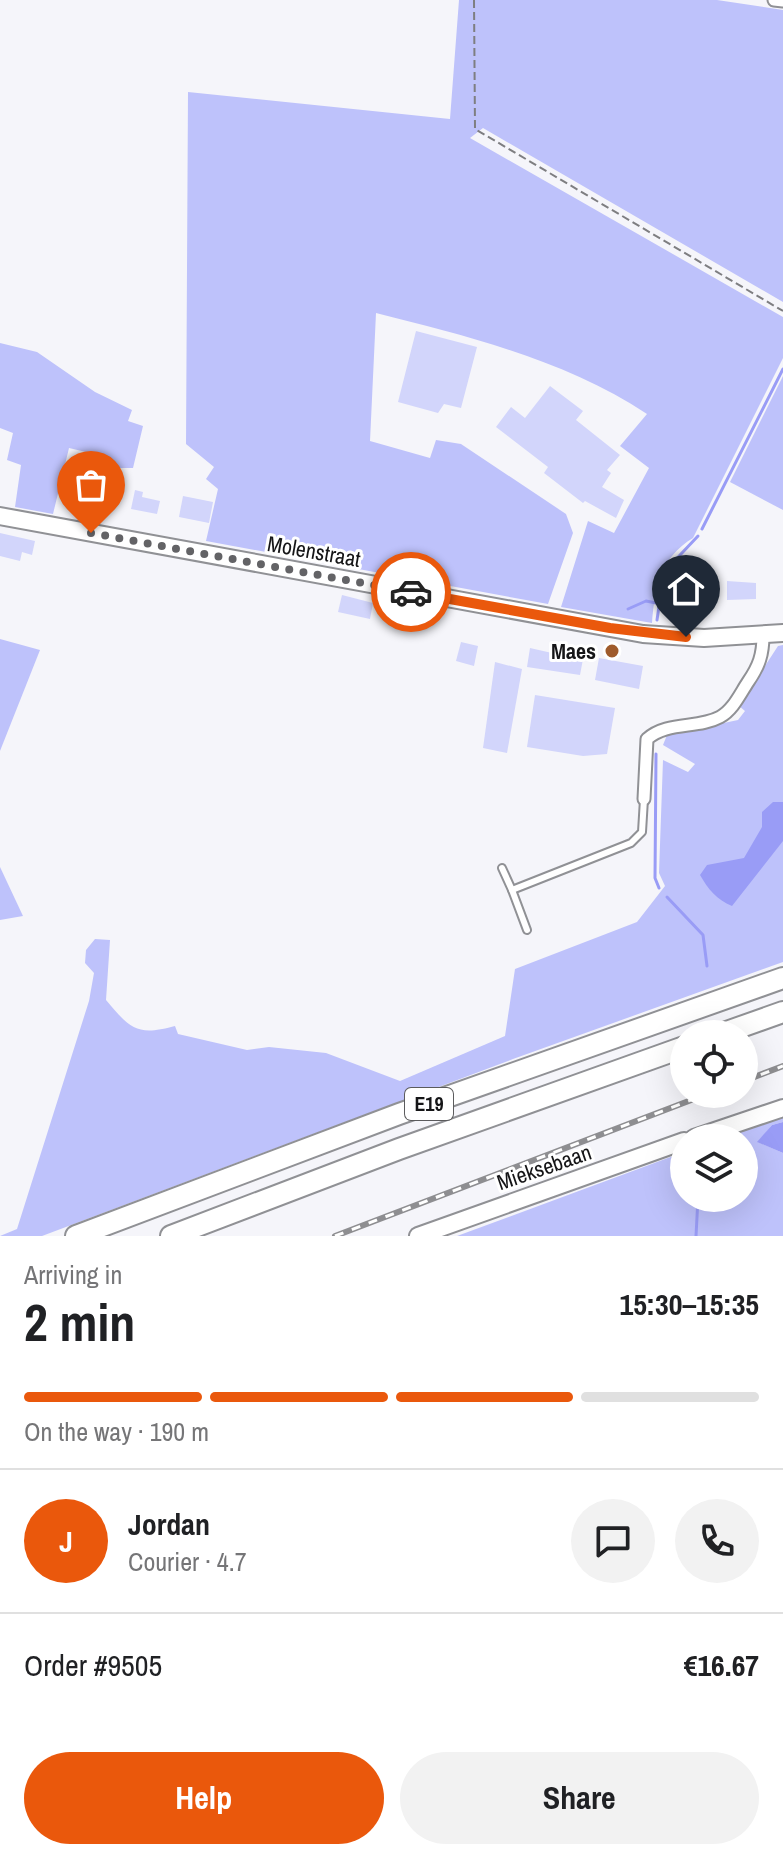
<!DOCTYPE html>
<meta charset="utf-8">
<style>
:root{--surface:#fff;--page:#f2f2f2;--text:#202124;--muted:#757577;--line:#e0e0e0;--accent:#ea580c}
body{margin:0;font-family:"Archivo Narrow",sans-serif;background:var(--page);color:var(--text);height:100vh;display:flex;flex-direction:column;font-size:30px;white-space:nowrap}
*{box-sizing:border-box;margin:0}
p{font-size:26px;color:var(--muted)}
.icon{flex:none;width:44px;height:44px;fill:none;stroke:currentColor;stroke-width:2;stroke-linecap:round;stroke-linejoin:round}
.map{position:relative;height:1236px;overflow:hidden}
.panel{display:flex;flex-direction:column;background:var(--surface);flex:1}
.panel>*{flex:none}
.fabs{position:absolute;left:670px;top:1020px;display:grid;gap:16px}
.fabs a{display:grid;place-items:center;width:88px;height:88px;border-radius:50%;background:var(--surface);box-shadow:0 8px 32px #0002;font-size:40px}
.pin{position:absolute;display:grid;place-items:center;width:68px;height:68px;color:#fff;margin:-82px -34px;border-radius:50% 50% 50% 0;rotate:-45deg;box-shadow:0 0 8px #0007}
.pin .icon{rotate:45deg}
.courier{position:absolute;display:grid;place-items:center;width:80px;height:80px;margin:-40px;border:6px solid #ea580c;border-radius:50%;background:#fff;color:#222;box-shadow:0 2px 10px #0007}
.headline em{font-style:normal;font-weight:800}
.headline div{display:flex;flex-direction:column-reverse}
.headline{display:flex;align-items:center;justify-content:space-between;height:136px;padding:0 24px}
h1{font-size:52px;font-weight:800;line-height:60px}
.bar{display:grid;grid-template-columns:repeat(4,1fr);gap:12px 8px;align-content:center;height:96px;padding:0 24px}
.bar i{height:10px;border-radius:6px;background:var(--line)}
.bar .active{background:var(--accent)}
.bar p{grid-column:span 4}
.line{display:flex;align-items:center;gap:20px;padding:0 24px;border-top:2px solid var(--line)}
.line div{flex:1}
.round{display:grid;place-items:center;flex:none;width:84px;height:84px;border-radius:42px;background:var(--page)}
.cta{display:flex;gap:16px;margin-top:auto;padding:16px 24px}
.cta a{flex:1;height:92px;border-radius:48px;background:var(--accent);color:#fff;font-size:32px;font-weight:800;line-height:92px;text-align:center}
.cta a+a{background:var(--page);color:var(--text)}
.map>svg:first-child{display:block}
.green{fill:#bec2fb}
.water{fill:#999cf6}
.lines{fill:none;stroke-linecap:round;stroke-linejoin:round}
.stream{stroke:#999cf6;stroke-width:3}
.building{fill:#d2d5fb}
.lane-casing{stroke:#909195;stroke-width:10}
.street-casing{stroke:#909195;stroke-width:15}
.secondary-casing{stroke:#909195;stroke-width:20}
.highway-casing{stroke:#909195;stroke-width:24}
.path{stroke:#7e7e81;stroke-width:2;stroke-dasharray:8 4;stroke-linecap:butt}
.lane{stroke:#fff;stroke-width:6}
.street{stroke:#fff;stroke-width:11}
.secondary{stroke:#fff;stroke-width:16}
.highway{stroke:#fff;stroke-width:20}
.rail-casing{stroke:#8e8e91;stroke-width:6}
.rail{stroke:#fff;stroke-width:3;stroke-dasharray:9;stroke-linecap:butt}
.done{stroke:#636366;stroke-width:8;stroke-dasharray:0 14.4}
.route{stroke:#ea580c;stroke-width:10}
.poi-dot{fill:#9f5b2c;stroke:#fff;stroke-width:3}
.labels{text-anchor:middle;stroke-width:6;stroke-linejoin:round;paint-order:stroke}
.shield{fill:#fff;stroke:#5b5b5d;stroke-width:2}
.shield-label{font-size:20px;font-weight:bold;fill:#151517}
.street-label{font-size:22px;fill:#151517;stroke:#fff}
.poi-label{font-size:22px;font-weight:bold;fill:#151517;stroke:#fff;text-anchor:end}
</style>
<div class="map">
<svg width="783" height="1236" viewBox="0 0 783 1236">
<rect width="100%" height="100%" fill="#f5f5fa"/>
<g class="green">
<path d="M459,0H717L783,10V302L483,128L470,138L783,317V358L693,538C660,558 655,587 652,623L561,607L588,521L614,533L649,468L620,446L647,414C567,361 468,336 376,313L370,441L430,458L436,440L461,444L566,514L573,533L548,604L206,541L218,489L206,479L214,467L186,444L188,92L450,119Z"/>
<path d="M0,343L37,352L95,392L132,410L128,421L143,426L133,468H102L103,456L69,448L53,514L15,507L21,465L7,460L13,433L0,428Z"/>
<path d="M783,376V510L730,482Z"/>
<path d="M0,639L40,650L0,751Z"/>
<path d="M783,645V962L513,1059L42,1236H0L17,1229L89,1001L94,973L85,963L86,950L95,939L110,940L106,1000C131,1030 138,1036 175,1026L178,1034L247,1050L269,1047L326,1053L400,1081L505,1036L515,969L637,922L665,886L659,873L663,760L688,772L695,764L663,745L667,735L738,720L745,711L739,706L778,646Z"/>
<path d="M0,867L23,916L0,920Z"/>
<path d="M783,1114V1122L772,1125L758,1142L783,1153V1236H457L684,1152V1198H744V1138H720L721,1135Z"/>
</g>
<g class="water">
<path d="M773,802H783V841L732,906C717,900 708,889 700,875L707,865L744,858L762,827V812Z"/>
<path d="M783,1122V1153L757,1142L772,1125Z"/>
</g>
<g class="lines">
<g class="stream">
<path d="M702,529L783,369"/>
<path d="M628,609L646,601L656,603"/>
<path d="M657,620L664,572L698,536"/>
<path d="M656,754L655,878L659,888"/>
<path d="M667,897L703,935L707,966"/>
<path d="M696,1236L698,1198"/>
</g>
</g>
<g class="building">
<path d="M416,331L477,347L461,408L444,404L438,413L398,402Z"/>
<path d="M550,386L583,411L576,420L620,455L607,470L611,473L602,487L624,500L616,518L585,501L583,503L544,473L548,467L496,427L511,407L525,418Z"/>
<path d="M76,484L95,488L92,502L73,498Z"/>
<path d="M135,490L143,492L142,497L160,501L157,514L131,509Z"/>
<path d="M183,496L213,502L209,523L179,517Z"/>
<path d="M0,533L35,541L32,555L22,552L20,561L0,556Z"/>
<path d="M686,581L713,585L710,601L684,597Z"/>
<path d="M727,581L756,583V599L727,600Z"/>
<path d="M342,595L373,603L370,619L338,612Z"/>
<path d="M461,642L478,646L474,666L456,661Z"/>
<path d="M530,648L552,653L551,657L583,659L580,675L527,667Z"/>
<path d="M599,658L643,666L639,689L595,680Z"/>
<path d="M495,662L522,669L507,753L483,748Z"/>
<path d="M535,695L615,708L607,754L583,756L527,747Z"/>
</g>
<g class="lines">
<defs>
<g id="lane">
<path d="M502,868L512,890"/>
<path d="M527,930L512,890L631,843L642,832L644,799"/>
</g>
<g id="street">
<path d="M774,0L783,1"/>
<path d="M644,799L647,739C667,721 698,729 720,717C733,710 740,694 748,682C759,666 763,655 763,635"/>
</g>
<g id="secondary">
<path d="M0,516L643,634L704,638L783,633"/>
<path d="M694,1138L783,1108"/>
<path d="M418,1236L684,1141"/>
</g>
<g id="highway">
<path d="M721,1034L783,1012"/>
<path d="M76,1236L399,1114L783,978"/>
<path d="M171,1236L399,1149L684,1047"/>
</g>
</defs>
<use href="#lane" class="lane-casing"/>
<use href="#street" class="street-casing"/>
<use href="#secondary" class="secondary-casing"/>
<use href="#highway" class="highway-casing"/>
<path class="path" d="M474,0L475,129L783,311"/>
<use href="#lane" class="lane"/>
<use href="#street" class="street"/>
<use href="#secondary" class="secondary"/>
<use href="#highway" class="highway"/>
<defs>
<g id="rail">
<path d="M744,1081L783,1066"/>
<path d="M335,1236L707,1094"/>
</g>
</defs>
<use href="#rail" class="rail-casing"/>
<use href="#rail" class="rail"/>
</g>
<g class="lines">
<path class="done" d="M91,533L411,592"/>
<path class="route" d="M411,592L610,628L686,637"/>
</g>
<circle class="poi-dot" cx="612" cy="651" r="8"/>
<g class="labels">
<rect class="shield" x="405" y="1088" width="48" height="32" rx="6"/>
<g class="shield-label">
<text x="429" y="1111">E19</text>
</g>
<g class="street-label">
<text transform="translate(314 551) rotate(10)" y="8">Molenstraat</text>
<text transform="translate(544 1167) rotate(-19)" y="8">Mieksebaan</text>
</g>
<g class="poi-label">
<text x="596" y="659">Maes</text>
</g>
</g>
</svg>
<div class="fabs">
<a><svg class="icon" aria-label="locate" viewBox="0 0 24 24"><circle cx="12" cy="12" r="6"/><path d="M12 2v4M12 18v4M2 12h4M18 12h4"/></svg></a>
<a><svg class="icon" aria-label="layers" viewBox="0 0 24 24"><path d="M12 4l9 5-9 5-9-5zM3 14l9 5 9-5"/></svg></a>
</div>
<div class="pin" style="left:91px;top:533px;background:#ea580c"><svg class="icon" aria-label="bag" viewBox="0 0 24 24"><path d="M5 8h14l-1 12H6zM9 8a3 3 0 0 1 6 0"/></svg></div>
<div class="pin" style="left:686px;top:637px;background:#1f2937"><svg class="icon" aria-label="home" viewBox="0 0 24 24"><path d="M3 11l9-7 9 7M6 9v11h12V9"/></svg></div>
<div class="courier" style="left:411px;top:592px"><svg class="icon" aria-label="car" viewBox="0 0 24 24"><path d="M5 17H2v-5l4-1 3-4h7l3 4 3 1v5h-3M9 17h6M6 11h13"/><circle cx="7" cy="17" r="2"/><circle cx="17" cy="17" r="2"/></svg></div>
</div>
<section class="panel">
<div class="headline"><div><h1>2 min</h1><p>Arriving in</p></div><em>15:30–15:35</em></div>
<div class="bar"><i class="active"></i><i class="active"></i><i class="active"></i><i></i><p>On the way · 190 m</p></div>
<div class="line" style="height:144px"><b class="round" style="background:var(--accent);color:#fff">J</b><div><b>Jordan</b><p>Courier · 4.7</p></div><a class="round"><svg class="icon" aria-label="chat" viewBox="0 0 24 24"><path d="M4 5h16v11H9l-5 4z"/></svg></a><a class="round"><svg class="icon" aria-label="phone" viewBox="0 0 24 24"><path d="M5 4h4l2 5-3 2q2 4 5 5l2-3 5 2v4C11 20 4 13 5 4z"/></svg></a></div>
<div class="line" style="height:104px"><div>Order #9505</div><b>€16.67</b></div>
<div class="cta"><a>Help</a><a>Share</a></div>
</section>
